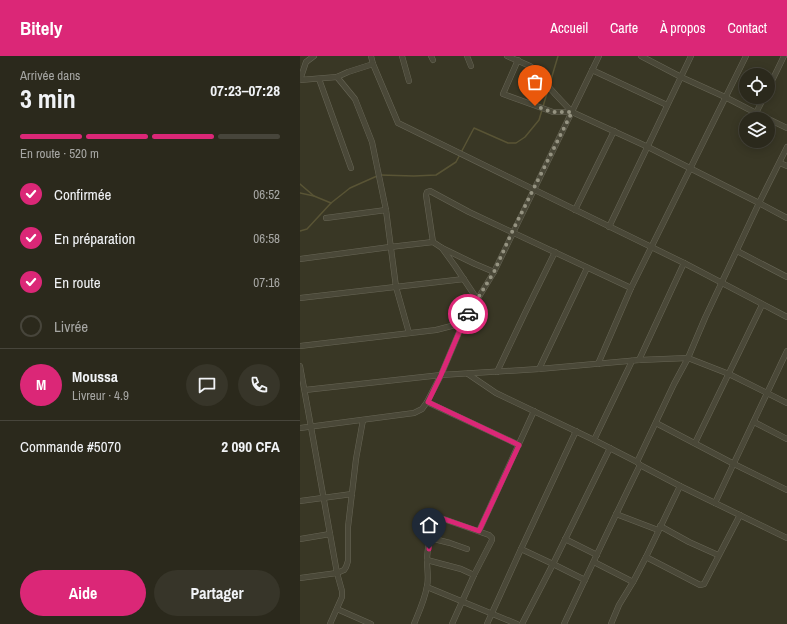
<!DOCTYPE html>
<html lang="fr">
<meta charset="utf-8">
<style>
:root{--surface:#2b291c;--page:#373529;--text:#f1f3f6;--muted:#a6a6a3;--line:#47453b;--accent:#db2777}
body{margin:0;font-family:"Archivo Narrow",sans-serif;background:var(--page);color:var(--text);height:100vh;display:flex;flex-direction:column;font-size:15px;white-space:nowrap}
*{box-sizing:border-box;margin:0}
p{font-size:13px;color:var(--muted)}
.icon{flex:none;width:22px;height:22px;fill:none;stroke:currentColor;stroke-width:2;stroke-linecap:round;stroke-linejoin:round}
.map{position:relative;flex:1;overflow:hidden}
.panel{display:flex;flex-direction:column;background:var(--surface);width:300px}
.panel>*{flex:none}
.controls{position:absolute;left:439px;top:12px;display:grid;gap:8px}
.controls a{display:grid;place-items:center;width:36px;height:36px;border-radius:50%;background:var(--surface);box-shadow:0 2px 10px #0003,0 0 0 1px var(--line);font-size:20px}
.pin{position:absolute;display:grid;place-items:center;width:34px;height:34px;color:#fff;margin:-41px -17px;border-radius:50% 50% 50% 0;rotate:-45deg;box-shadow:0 0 4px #0007}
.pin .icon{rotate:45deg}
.courier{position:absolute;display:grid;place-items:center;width:40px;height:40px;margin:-20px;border:3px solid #db2777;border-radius:50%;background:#fff;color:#222;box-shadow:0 1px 5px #0007}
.summary em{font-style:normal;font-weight:700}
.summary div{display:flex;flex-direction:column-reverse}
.summary{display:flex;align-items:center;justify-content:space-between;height:68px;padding:0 20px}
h1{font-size:26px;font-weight:700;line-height:30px}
.bar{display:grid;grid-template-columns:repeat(4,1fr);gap:6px 4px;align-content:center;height:48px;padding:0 20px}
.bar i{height:5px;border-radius:3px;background:var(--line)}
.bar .selected{background:var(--accent)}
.bar p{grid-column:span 4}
.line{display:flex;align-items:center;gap:10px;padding:0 20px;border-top:1px solid var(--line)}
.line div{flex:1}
.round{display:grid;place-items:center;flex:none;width:42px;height:42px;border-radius:21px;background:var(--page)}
ol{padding:0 20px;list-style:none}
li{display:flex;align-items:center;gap:12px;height:44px}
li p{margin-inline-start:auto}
li .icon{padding:4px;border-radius:50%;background:var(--accent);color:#fff;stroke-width:4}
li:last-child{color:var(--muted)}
li i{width:22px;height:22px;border:2px solid var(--line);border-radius:50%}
.primary-button{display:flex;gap:8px;margin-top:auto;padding:8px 20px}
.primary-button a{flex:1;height:46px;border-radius:24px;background:var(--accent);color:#fff;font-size:16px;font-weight:700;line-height:46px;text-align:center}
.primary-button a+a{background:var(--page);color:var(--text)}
header{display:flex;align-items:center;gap:24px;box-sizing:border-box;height:56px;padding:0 20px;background:var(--accent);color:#fff}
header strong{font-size:19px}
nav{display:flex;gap:22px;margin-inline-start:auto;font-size:14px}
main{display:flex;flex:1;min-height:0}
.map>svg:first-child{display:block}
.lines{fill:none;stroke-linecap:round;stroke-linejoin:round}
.stream{stroke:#595435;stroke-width:1.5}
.street-casing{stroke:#686656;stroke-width:6}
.street{stroke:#4a4838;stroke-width:5}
.done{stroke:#959381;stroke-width:4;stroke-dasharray:0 7.2}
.route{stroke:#db2777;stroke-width:5}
</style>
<header>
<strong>Bitely</strong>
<nav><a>Accueil</a><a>Carte</a><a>À propos</a><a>Contact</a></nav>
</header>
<main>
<section class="panel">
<div class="summary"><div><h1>3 min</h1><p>Arrivée dans</p></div><em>07:23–07:28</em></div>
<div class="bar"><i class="selected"></i><i class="selected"></i><i class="selected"></i><i></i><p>En route · 520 m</p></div>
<ol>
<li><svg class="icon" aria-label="check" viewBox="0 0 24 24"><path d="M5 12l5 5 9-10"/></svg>Confirmée<p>06:52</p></li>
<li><svg class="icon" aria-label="check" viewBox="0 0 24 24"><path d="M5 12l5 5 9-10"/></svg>En préparation<p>06:58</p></li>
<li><svg class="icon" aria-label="check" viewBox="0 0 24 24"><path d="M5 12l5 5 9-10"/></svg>En route<p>07:16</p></li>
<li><i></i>Livrée</li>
</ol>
<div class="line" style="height:72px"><b class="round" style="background:var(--accent);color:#fff">M</b><div><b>Moussa</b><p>Livreur · 4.9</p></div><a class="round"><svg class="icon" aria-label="chat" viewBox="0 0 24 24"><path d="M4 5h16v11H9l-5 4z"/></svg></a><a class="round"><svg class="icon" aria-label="phone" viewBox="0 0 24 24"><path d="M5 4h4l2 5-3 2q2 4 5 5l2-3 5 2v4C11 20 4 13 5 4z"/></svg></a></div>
<div class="line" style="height:52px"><div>Commande #5070</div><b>2 090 CFA</b></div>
<div class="primary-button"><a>Aide</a><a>Partager</a></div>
</section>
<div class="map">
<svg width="487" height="568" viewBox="0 0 487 568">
<rect width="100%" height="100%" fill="#393725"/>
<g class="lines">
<g class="stream">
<path d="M80,119L114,120L136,119L156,106L174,72L208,87H216L225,81L239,64L258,0"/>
<path d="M0,128L14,140"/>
<path d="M0,137L14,140L31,147L50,132L77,120"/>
<path d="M0,175L7,173L31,147"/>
</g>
<defs>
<g id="street">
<path d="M71,0L73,8L98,67L384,207L487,261"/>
<path d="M102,0L109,25"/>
<path d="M131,0L133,4"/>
<path d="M167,0L171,10"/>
<path d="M207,0L230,10L240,17L247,29L256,39L272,56L348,91L459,147L487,162"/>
<path d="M341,0L381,21L425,41L456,57L487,72"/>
<path d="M218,4L203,38L253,56H272"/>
<path d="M292,14L367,49"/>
<path d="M37,21L55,43L72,86L86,154L96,231L109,277"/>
<path d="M19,23L51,112"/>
<path d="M0,24L37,21L48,16L73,8"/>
<path d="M0,24L6,6L14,0"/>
<path d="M468,33L484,0"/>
<path d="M456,57L464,41"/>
<path d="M480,107L487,110"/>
<path d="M275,154L314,75"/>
<path d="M26,162L86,154"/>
<path d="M309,171L391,0"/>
<path d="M133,186L126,139L127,136L130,135L169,156L331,232"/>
<path d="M142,192L155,210L177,243"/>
<path d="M437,195L487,221"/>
<path d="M0,203L90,191L133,186L142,192L175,208L194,216"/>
<path d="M0,242L164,223"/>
<path d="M0,290L136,274L163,267"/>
<path d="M487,295L415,447L487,482"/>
<path d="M339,304L384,207"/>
<path d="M298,308L331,232L446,0"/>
<path d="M0,310L11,371L30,478L37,517L42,535V541L30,568"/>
<path d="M239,313L287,212"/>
<path d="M197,316L225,257L255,196"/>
<path d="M168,318L196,337L294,384L337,406L340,409L380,430L415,447"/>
<path d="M5,334L141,319L239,313L339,304L388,302L429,318L487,347"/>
<path d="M127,346L219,389"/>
<path d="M454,366L487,383"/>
<path d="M356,367L434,408L487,434"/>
<path d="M0,372L114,357L122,353L127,346L141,319L163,267L194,216L299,0"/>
<path d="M294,384L332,305"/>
<path d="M395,387L462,249"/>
<path d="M337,406L374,328L388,302L405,262L459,147L487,91"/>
<path d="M0,445L52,438"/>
<path d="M316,458L358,474"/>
<path d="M360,470L389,486L418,499"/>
<path d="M179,475L234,355"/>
<path d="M130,482L150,487L167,493"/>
<path d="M0,483L30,478"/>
<path d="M265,483L297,499"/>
<path d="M221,493L253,508L285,524"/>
<path d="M346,501L400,529L404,528L440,459"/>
<path d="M127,504L161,513L174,519"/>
<path d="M294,506L333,526"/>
<path d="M0,522L37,517L44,514L46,511L48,505V471L56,403L63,364"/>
<path d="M127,531L217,568"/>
<path d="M37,553L71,568"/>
<path d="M114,568C119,556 125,543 127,530C129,522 127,514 127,505C127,496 131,467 138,461L189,479L192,482V484L174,519L152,568"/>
<path d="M187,568L221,493L276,375"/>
<path d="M222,568L253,508L310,392"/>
<path d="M264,568C289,515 314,462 340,409"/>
<path d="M311,568L319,549L333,526L346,501L380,430"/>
</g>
</defs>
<use href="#street" class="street-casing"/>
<use href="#street" class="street"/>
</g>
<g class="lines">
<path class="done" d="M168,258L194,216L212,176L272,56H252L235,50"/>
<path class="route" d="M129,493C130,484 131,466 138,461L179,475L219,389L128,346L141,319L163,267L168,258"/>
</g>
</svg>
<div class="controls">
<a><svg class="icon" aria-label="locate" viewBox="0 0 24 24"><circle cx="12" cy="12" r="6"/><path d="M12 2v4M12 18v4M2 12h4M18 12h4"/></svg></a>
<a><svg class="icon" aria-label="layers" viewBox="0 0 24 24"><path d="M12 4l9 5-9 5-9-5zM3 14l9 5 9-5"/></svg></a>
</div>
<div class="pin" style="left:235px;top:50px;background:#ea580c"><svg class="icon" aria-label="bag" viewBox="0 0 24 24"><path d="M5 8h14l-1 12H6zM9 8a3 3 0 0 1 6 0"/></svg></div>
<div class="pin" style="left:129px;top:493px;background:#1f2937"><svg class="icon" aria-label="home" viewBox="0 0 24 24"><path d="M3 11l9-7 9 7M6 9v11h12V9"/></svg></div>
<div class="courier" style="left:168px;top:258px"><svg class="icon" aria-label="car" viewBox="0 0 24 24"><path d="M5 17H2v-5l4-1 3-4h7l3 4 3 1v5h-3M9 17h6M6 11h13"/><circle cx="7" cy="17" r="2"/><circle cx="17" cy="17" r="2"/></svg></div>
</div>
</main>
